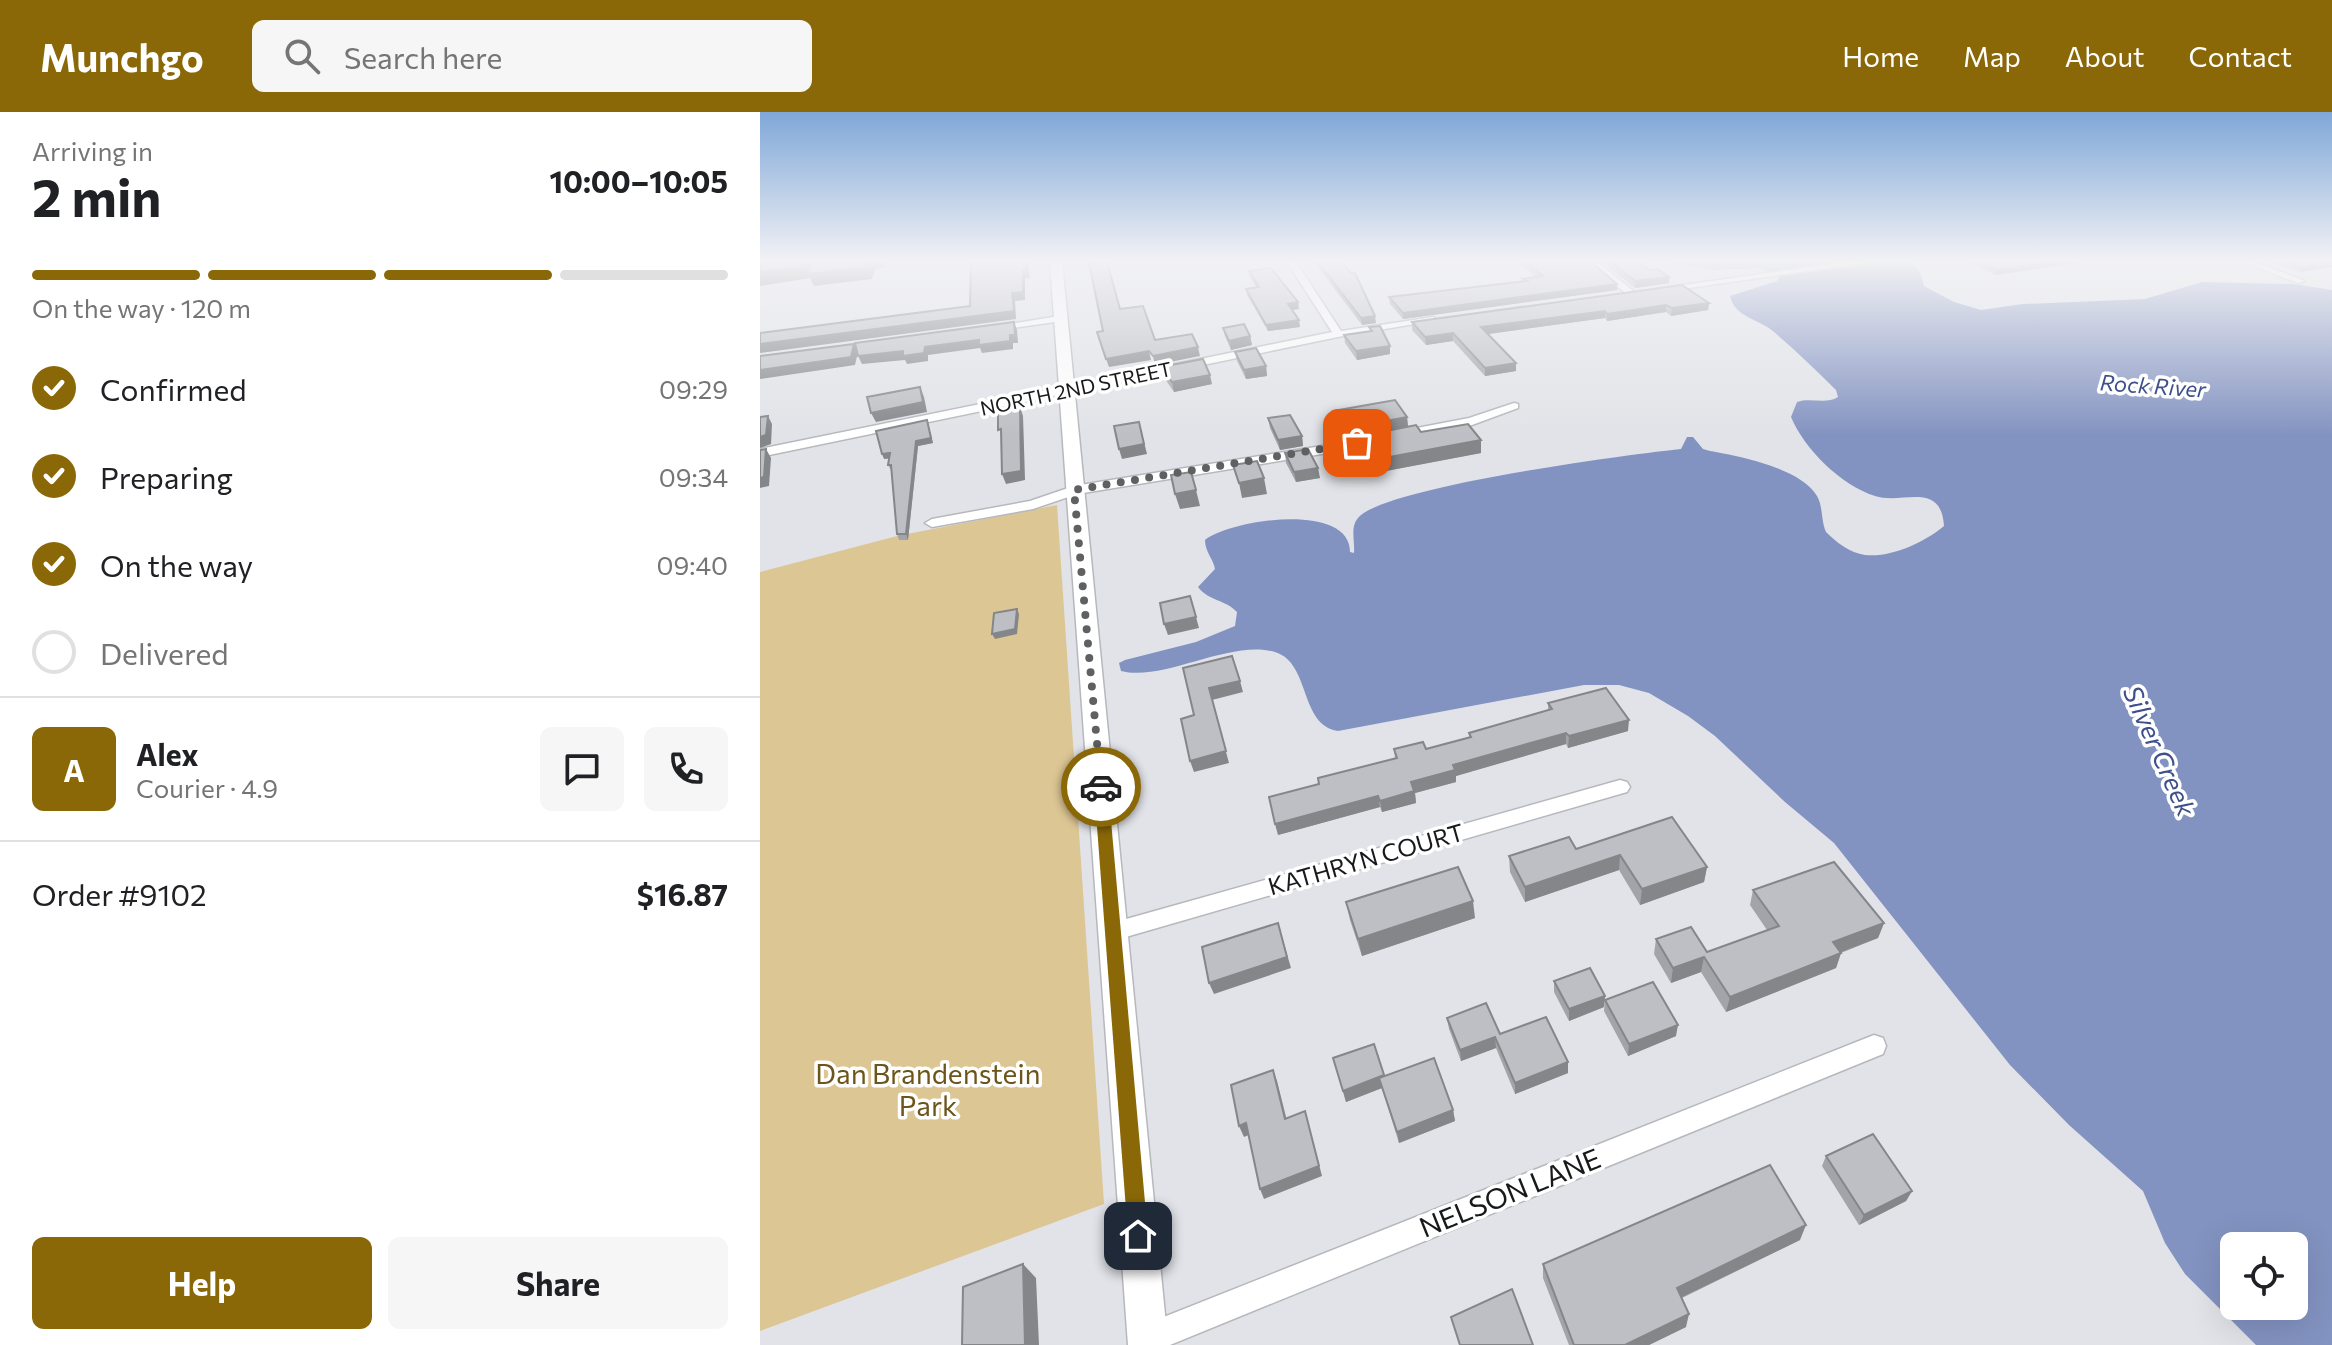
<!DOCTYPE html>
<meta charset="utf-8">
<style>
:root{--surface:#fff;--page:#f6f6f6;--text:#202124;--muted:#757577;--line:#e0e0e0;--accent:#8a6807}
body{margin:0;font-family:Commissioner,sans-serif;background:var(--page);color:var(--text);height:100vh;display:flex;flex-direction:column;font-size:30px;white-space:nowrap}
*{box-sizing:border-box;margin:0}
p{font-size:26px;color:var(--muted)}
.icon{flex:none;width:44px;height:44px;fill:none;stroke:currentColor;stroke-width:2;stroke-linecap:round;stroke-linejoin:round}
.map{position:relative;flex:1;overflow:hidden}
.drawer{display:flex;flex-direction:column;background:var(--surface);width:760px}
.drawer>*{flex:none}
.tools{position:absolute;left:1460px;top:1120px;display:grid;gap:16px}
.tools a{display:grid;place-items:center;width:88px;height:88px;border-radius:12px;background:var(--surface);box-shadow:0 8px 32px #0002;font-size:40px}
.pin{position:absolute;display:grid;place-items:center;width:68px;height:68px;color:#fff;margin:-34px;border-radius:16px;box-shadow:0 4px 12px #0006}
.courier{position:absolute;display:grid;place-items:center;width:80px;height:80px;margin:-40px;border:6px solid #8a6807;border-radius:50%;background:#fff;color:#222;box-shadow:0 2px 10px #0007}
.overview em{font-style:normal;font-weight:700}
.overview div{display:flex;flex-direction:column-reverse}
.overview{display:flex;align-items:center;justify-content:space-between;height:136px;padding:0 32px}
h1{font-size:52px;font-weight:700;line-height:60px}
.bar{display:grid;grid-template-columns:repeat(4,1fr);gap:12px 8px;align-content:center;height:96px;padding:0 32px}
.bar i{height:10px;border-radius:6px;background:var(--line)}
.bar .selected{background:var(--accent)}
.bar p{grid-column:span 4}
.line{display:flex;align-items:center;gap:20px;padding:0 32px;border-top:2px solid var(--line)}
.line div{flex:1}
.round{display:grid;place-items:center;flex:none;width:84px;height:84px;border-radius:12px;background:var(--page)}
ol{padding:0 32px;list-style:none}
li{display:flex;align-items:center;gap:24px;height:88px}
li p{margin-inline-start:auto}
li .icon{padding:8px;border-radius:50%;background:var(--accent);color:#fff;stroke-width:4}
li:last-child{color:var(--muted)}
li i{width:44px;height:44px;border:4px solid var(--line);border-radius:50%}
.action{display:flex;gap:16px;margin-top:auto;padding:16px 32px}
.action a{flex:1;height:92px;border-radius:12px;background:var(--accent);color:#fff;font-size:32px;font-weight:700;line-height:92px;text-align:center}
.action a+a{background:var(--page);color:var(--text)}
header{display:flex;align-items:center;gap:48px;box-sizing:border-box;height:112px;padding:0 40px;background:var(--accent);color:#fff}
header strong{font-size:38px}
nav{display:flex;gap:44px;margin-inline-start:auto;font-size:28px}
.search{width:560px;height:72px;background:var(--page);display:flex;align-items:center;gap:20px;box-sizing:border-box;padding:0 28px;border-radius:12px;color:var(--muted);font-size:30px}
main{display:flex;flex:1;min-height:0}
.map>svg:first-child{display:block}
.green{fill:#dcc694}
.water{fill:#8393c1;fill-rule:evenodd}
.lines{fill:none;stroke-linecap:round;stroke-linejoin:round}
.minor-casing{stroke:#b6b8bd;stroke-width:3}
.tertiary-casing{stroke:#b6b8bd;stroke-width:3}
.minor{fill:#fff;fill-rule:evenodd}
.tertiary{fill:#fff;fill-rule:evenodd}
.wall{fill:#a3a4a9}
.shaded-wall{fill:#848689}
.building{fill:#bdbfc4;stroke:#848689;stroke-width:2}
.route{fill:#8a6807}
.done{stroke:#5e6062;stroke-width:8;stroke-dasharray:0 14.4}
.labels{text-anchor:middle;stroke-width:7;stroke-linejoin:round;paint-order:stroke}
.far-street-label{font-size:20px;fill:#18191a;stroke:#fff}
.far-water-label{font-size:22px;font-style:italic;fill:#3d508b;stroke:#fff}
.street-label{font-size:24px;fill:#18191a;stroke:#fff}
.water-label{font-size:26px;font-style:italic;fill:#3d508b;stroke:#fff}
.near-park-label{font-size:28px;fill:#6c541a;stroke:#fff}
.near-street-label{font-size:28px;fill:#18191a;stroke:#fff}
</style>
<header>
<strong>Munchgo</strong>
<div class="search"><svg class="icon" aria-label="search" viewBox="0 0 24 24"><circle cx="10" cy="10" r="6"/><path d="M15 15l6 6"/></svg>Search here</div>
<nav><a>Home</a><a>Map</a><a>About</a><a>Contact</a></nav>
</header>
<main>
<section class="drawer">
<div class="overview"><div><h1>2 min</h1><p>Arriving in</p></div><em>10:00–10:05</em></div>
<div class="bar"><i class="selected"></i><i class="selected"></i><i class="selected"></i><i></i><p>On the way · 120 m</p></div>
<ol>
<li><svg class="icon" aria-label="check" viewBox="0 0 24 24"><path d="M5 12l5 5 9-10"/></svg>Confirmed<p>09:29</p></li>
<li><svg class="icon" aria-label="check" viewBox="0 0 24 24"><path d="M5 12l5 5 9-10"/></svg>Preparing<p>09:34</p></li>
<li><svg class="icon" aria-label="check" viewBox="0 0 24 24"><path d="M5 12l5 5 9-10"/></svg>On the way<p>09:40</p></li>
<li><i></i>Delivered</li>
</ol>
<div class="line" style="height:144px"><b class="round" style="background:var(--accent);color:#fff">A</b><div><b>Alex</b><p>Courier · 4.9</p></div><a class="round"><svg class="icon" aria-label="chat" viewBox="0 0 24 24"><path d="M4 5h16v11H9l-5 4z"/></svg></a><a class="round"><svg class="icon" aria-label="phone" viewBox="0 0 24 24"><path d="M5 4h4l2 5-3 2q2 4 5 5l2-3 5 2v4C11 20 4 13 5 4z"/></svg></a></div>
<div class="line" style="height:104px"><div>Order #9102</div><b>$16.87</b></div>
<div class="action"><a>Help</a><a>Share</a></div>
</section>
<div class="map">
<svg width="1572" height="1233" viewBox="0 0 1572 1233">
<rect width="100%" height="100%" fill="#e1e3e8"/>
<path class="green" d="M297,393L344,1092L0,1219V460L137,424Z"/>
<path class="water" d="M910,150H1151L1160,160L1164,174L1194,190L1221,198L1263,192L1385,187L1442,170L1533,172L1572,178V1233H1496L1425,1162L1405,1131L1383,1079L1309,1013L1250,953L1074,731L1025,690L955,624L928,604L889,581L859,573H824L578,619C539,613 551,551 515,540C470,527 404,570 361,559L359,551L365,548L436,530L475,514L477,500C466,488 447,488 438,475L455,457C453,446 445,440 445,428C469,408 590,389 590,440L594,441C595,429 590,415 598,406C622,375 872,342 921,337L927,325H933L943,337L950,339C979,344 1041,356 1057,384C1063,394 1061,409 1066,420C1076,430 1090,441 1105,443C1131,446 1165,430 1184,414C1181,368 1142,393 1115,384C1081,373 1045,338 1031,305L1037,290C1051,285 1065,293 1078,285L1076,278C1056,258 1035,238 1014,220C1000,207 975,206 970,184L1017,169L1019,165L1000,156L950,158ZM1474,1134H1534V1194H1474Z"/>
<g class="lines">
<defs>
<g id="minor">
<path d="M527,150H536L581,219L673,205L678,208L578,225L0,345V337L572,220Z"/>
<path d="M827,150H837L876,181L868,183Z"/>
<path d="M1085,150H1112L901,180L896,177Z"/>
<path d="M1483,150H1496L1545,169L1538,171Z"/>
<path d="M299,204L302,205V209L231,219L226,216Z"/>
<path d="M754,291L758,292V296L712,313L568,341L317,382L273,397L172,415L165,411L172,407L270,389L314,374L568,333L709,306Z"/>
<path d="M860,668L867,670L870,675L867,680L352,829L344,826L341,820L344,814L352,811Z"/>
<path d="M1114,923L1123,926L1126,934L1123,942L410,1233H374L372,1227L376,1216Z"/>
</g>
<path id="tertiary" d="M290,150H302L408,1233H368Z"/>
</defs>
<use href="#minor" class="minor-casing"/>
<use href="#tertiary" class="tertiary-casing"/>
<use href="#minor" class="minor"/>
<use href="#tertiary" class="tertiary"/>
</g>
<g class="wall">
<path d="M554,150H582L616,211L602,213Z"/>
<path d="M758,150H831L857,172V178L643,207L630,192L629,185L763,170V167L776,165Z"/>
<path d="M842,150H878L890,158L909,165V171L875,176Z"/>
<path d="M1210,150H1324L1235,163Z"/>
<path d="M1508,150H1572V155L1541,160Z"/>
<path d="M489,159L539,197L533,198L540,215L508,219L487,183L486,177L496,175L490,165Z"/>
<path d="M922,173L949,191L948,198L911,204L906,200L847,209L845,206L728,222L756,251V259L725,264L693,229L666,233L652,218V210Z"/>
<path d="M609,215L630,234V242L597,248L585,231L584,223L610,219Z"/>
<path d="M463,216L490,224L492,233L471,238L465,224Z"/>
<path d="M475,240L506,254L507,264L486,267L477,249Z"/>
<path d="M401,255L452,272L414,280L403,264Z"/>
<path d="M573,299L647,305L648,315L586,326L574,309Z"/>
<path d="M508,306L542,324L543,334L520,338L510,316Z"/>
<path d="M167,308L173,331L158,334L148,428H139L137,422L131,358L128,353L129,346L124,347Z"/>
<path d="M661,320L721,328V341L610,362L594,339L592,326Z"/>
<path d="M525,341L560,366L536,370L526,351Z"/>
<path d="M788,591L868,619L808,636L806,632L696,664V670L655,681L656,691L622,700L620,695L518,723L559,672L635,646L634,637H666L709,626V621L788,599Z"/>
<path d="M816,737L947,755L944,770L880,793L859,758L765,790L750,760L749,744Z"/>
<path d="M993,778L1124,811L1118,826L1081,841L1076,856L966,900L941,860L911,871L894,842L896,827L947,840L1007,818L990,793Z"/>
<path d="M586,790L715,806L602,844L590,808Z"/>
<path d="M794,869L845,884L844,895L809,909L794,880Z"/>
<path d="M845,888L916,924L868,944L844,899Z"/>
<path d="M687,906L740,922L808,950V961L755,982L736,936L701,949L689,917Z"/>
<path d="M573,946L625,964L693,998L695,1009L639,1031L622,976L586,990Z"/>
<path d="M1066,1044L1152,1079L1146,1089L1099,1113L1062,1054Z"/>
<path d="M1040,1128L922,1186L926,1215L889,1233H809L783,1166V1152Z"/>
</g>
<g class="shaded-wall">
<path d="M108,150H127L126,155L115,157L112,167L54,174L50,166L0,174V160L51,153Z"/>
<path d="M267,150H268L270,166H265V188L255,189L256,207L0,241V232L254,199L252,181Z"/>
<path d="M1292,150H1324L1235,163L1237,158Z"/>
<path d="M1572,150V155L1541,160L1543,155Z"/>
<path d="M909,165V171L875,176V169Z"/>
<path d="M857,172V178L643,207V201Z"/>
<path d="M538,190L539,197L530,198L528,192Z"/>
<path d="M949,191L948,198L911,204L912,196Z"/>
<path d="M906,193V200L847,209V202Z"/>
<path d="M845,199V206L721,223V215Z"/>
<path d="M615,204L616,211L602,213L601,206Z"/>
<path d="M539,208L540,215L508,219L506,213Z"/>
<path d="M254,210L257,218L258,231H253V237L222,241L220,236L168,243V249L147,252L145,248L102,252L98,244L250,223Z"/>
<path d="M693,221V229L666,233L665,225Z"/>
<path d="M490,224L492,233L471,238L469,229Z"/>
<path d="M94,232L98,240L95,253L0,267V258Z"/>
<path d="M630,234V242L597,248L596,239Z"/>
<path d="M438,235L440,244L395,253L393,244Z"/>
<path d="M389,239L391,248L349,255L346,247Z"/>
<path d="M756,251V259L725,264V256Z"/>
<path d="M506,254L507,264L486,267L484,258Z"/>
<path d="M450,263L452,272L414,280L412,270Z"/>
<path d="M160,275L164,285L167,300L116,310L111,301Z"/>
<path d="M260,295L263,304L265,368L246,372L242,362Z"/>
<path d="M8,304L12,312L11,332L0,336V325Z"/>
<path d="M647,305L648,315L586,326L585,317Z"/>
<path d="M167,308L173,331L158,334L148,428L146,422L156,329Z"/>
<path d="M379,310L387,342L362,347L359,337Z"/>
<path d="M542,324L543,334L520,338L518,328Z"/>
<path d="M721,328V341L610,362L608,349Z"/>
<path d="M6,337L11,346L9,374L0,376V366Z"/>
<path d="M130,341L132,346L124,347L122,342Z"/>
<path d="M558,356L560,366L536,370L534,360Z"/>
<path d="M504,366L507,382L482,386L479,371Z"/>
<path d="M436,378L440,394L420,397L415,382Z"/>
<path d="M257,497L259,502L257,522L235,527L232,522Z"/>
<path d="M436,505L439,516L408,523L404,512Z"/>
<path d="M480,569L483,580L452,588L469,651L434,660L430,649L449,576Z"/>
<path d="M869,608L868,619L808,636L809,624Z"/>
<path d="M806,621V632L696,664V670L655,681L656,691L622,700L620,689L651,670L693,653Z"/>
<path d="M618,684L620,695L518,723L515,712Z"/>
<path d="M860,743L859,758L765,790V775Z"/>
<path d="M947,755L944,770L880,793L882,777Z"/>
<path d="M713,789L715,806L602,844L598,827Z"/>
<path d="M518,811L531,856L454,882L449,871Z"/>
<path d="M1124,811L1118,826L1068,845L1073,830Z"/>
<path d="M1081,841L1076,856L966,900L970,885Z"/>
<path d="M944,845L941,860L911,871L913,856Z"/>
<path d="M845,884L844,895L809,909V897Z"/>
<path d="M918,913L916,924L868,944L869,932Z"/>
<path d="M735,925L736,936L701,949L700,938Z"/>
<path d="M808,950V961L755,982V971Z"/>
<path d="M513,958L517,969L529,1017L525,1007Z"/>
<path d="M624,963L627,974L619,966L622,976L586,990L583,979Z"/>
<path d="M693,998L695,1009L639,1031L637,1020Z"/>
<path d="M545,999L562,1064L504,1087L500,1077Z"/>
<path d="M486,1011L491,1022L484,1025L479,1014Z"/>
<path d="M1152,1079L1146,1089L1099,1113L1104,1103Z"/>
<path d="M1046,1113L1040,1128L914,1189L917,1176Z"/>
<path d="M263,1152L276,1166L279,1233H265Z"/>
<path d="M929,1202L926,1215L889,1233H865Z"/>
</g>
<g class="building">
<path d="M0,150H108L107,155L48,162L51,153L0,160Z"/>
<path d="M211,150H267V158L263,159V180L252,181L254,199L0,232V221L210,194Z"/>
<path d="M347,150L360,197L383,194L395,228L432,222L438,235L393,244L389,239L346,247L337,220L343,219L329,151Z"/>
<path d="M558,150H582L591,161H595L615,204L601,206Z"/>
<path d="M766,150H831L857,172L643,201L629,185L767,169L763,167L783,164Z"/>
<path d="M851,150H878L890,158L897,157L909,165L875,169Z"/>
<path d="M1221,150H1292L1237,158Z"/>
<path d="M1527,150H1570L1543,155Z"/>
<path d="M511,156L538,190L528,192L539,208L506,213L486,177L499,175L489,159Z"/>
<path d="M922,173L949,191L912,196L906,193L847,202L845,199L721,215L756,251L725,256L693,221L665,225L652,210Z"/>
<path d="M254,210L255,223H250V229L219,233V228L165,235L164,241L143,244V239L98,244L95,231Z"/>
<path d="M484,212L490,224L469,229L463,216Z"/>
<path d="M620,214L630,234L596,239L584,223L612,219L609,215Z"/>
<path d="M94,232L91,245L0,258V244Z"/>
<path d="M496,236L506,254L484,258L475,240Z"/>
<path d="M443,247L450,263L412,270L401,255Z"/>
<path d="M160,275L163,290L111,301L107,285Z"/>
<path d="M635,288L647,305L585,317L573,299Z"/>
<path d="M260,295L261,359L242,362L241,317L238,318V299Z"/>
<path d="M530,303L542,324L518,328L508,306Z"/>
<path d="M8,304L6,323L0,325V305Z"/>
<path d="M167,308L171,326L156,329L146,422H137L131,353H128L130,341L122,342L116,319Z"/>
<path d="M379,310L384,332L359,337L354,314Z"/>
<path d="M708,312L721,328L608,349L592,326L656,313L661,320Z"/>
<path d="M6,337L4,365L0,366V338Z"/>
<path d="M548,337L558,356L534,360L525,341Z"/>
<path d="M497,349L504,366L479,371L473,353Z"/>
<path d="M431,360L436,378L415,382L411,363Z"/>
<path d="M430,484L436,505L404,512L400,491Z"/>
<path d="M257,497L255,517L232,522L234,501Z"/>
<path d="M472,544L480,569L449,576L466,639L430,649L421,607L434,603L423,556Z"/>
<path d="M846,576L869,608L809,624L806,621L693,653L695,658L651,670L654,679L620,689L618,684L515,712L509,685L559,672L558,666L637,646L634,637L663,630L666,637L711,625L709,621L792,597L788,591Z"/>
<path d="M912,705L947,755L882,777L860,743L765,775L749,744L809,725L816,737Z"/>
<path d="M1074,750L1124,811L1073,830L1081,841L970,885L944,845L913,856L896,827L931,815L947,840L1019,814L993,778Z"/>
<path d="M698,755L713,789L598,827L586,790Z"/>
<path d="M518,811L527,845L449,871L442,835Z"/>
<path d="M830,856L845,884L809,897L794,869Z"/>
<path d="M893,870L918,913L869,932L845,888Z"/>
<path d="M726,891L740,922L786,905L808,950L755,971L735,925L700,938L687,906Z"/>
<path d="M614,932L624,963L583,979L573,946Z"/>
<path d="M674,946L693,998L637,1020L619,966Z"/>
<path d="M513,958L525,1007L545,999L559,1054L500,1077L486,1011L479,1014L471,973Z"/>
<path d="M1113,1022L1152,1079L1104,1103L1066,1044Z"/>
<path d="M1010,1053L1046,1113L917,1176L929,1202L865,1233H814L783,1152Z"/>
<path d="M263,1152L265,1233H202L203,1175Z"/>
<path d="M752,1177L773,1233H700L691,1205Z"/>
</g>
<linearGradient id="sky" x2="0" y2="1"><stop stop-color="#7fa7d8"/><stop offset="0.46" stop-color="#f2f2f5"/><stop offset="1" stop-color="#f2f2f5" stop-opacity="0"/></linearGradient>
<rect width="1572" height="323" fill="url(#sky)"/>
<path class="route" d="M341,670L348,675L388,1124L385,1132L378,1135L371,1132L368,1124L334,675Z"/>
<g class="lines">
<path class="done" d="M341,675L314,378L597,331"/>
</g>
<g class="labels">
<g class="far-street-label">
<text transform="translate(316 277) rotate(-12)" y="7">NORTH 2ND STREET</text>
</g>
<g class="far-water-label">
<text transform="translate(1393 274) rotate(4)" y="8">Rock River</text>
</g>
<g class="street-label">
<text transform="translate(606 748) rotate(-16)" y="8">KATHRYN COURT</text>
</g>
<g class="water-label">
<text transform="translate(1399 639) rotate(66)" y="9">Silver Creek</text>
</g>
<g class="near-park-label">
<text x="168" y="972">Dan Brandenstein<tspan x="168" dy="32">Park</tspan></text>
</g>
<g class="near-street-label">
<text transform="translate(750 1081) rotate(-22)" y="10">NELSON LANE</text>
</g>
</g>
</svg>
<div class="tools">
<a><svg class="icon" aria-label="locate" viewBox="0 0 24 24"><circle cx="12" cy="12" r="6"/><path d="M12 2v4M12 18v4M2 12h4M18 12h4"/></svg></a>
</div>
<div class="pin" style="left:597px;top:331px;background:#ea580c"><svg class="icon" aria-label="bag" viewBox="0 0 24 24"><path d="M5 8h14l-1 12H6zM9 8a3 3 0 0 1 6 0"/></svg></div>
<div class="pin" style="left:378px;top:1124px;background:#1f2937"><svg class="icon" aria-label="home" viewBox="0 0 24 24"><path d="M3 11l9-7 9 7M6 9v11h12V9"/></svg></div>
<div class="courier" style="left:341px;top:675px"><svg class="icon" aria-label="car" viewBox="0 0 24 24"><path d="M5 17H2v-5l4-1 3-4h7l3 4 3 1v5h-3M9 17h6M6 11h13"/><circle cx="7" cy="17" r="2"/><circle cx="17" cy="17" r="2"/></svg></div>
</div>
</main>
